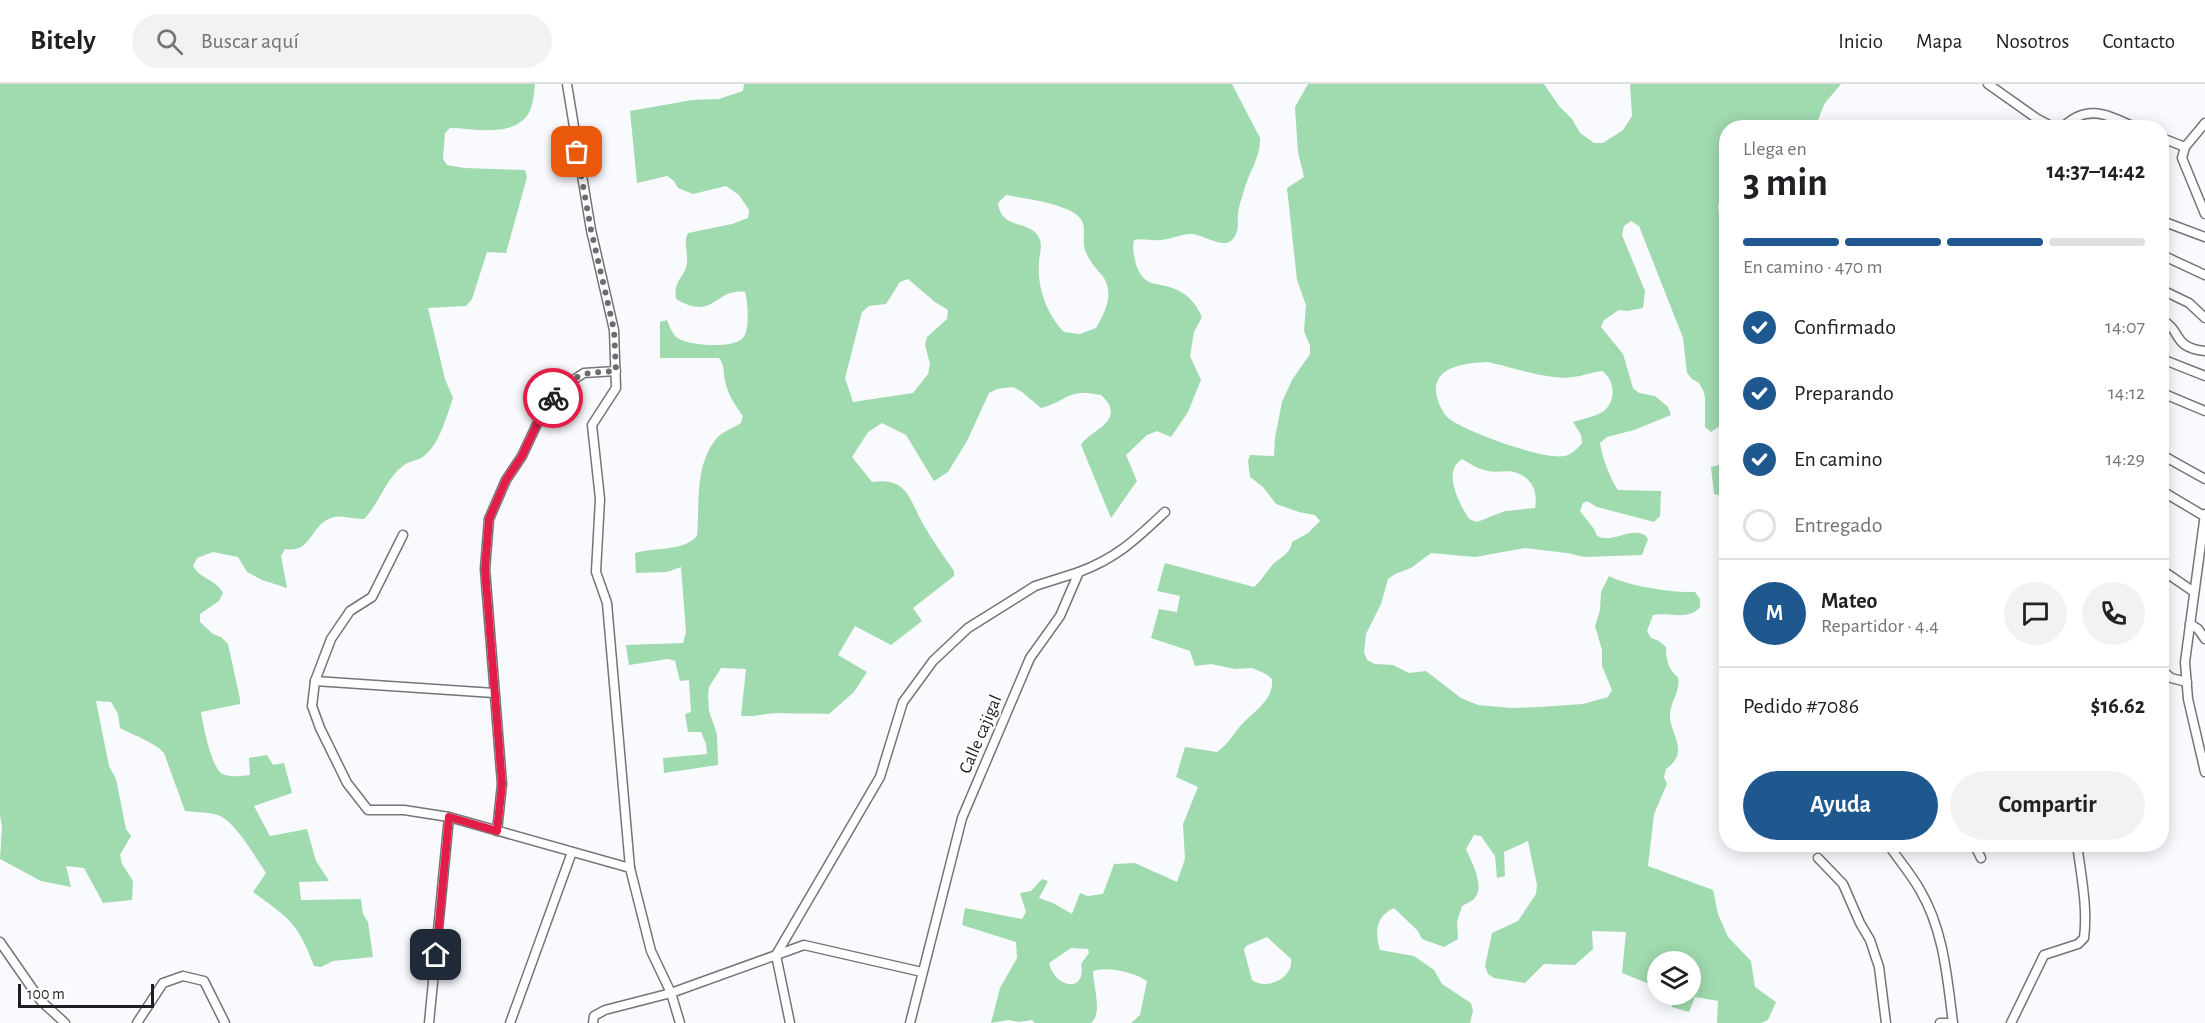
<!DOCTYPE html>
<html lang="es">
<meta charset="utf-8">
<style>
:root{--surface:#fff;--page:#f2f2f2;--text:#202124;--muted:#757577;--line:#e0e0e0;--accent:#1e588f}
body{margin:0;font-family:"Alegreya Sans",sans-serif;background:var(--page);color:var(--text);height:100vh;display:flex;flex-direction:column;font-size:22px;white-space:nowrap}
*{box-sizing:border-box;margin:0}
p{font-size:20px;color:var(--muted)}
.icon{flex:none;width:33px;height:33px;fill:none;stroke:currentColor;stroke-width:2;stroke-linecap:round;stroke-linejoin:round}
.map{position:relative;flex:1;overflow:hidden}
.sheet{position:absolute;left:1719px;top:36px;width:450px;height:732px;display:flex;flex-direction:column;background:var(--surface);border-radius:24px;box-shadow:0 3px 15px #0003}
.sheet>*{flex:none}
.buttons{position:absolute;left:1647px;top:867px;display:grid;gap:12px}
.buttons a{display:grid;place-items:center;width:54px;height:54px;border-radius:50%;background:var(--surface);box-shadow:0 3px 15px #0003;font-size:30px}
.scale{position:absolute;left:18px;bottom:15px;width:136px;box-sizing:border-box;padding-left:6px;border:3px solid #1f1f21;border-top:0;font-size:16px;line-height:21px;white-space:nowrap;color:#1f1f21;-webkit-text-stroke:4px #fff;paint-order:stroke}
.pin{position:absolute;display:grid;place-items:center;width:51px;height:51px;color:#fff;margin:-26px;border-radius:12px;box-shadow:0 3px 9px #0006}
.courier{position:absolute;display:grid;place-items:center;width:60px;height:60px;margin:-30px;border:4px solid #e11d48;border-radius:50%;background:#fff;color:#222;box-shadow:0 2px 8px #0007}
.overview em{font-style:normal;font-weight:700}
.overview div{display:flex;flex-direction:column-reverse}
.overview{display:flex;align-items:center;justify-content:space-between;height:102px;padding:0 24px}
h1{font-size:39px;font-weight:700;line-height:45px}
.bar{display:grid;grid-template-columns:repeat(4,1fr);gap:9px 6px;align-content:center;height:72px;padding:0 24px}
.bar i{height:8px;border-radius:4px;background:var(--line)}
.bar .on{background:var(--accent)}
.bar p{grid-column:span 4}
.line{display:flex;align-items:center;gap:15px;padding:0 24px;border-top:2px solid var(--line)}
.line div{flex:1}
.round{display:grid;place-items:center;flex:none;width:63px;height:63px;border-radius:32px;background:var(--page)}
ol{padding:0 24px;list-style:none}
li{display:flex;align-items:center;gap:18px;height:66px}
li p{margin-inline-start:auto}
li .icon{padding:6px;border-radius:50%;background:var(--accent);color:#fff;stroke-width:4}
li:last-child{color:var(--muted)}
li i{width:33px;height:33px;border:3px solid var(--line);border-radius:50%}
.action{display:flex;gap:12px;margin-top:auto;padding:12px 24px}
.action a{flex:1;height:69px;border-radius:36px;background:var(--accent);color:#fff;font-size:24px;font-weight:700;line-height:69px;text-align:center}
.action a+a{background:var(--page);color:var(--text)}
header{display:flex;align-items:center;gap:36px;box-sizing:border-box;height:84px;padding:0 30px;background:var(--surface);border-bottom:2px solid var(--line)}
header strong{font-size:28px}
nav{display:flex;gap:33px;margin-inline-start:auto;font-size:21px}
.search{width:420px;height:54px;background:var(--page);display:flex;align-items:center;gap:15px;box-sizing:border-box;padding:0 21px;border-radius:33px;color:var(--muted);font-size:22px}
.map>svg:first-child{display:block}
.forest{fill:#a0daaf;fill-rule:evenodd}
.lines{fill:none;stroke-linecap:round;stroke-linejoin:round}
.street-casing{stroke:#747579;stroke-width:11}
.street{stroke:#fff;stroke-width:8}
.done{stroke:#6b6c6e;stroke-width:6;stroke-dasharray:0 10.8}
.route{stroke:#e11d48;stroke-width:8}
.labels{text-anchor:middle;stroke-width:4.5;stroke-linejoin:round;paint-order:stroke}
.street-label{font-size:18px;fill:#1f1f21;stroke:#fff}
</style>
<header>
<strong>Bitely</strong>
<div class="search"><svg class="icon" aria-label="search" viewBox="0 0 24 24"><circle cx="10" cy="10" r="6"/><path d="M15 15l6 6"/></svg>Buscar aquí</div>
<nav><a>Inicio</a><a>Mapa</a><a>Nosotros</a><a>Contacto</a></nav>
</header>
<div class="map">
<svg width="2205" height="939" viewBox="0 0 2205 939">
<rect width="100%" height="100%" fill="#f9fafe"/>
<g class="forest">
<path d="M0,0H535C534,10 533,24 527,32C508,54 475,44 450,44L445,49L443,75L447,81L464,84L525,86L527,93L506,169L487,168L472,215L466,222L428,224L445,295L453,314C446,333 440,360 424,372C418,377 408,377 403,382C386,394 379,420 364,435C352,436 342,430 331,434C310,441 312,470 285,465L281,472L287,504L262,496L247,488L238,473L213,468L197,474L193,482C200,495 217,496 223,509L219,517L200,530V538L213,550L221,553L228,560L240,615V620L201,628C203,641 211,681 221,689C228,694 242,692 250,691L249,674L267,671L273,681L284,679L292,709L254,722L270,752L307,745L316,777L329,797L299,798L301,816L361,815L363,830L368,838L373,873L333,877L321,883L314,882C298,839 289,834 253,808L266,789C255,773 236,738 218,731C207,728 196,728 185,727L164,669C156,659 133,651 120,644L118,630L111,618L96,617L109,682L116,695L126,745L131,752L120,771L122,780L133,797L132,816L103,819L84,784L66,782L71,803L41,797L0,775L2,742L0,731Z"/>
<path d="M744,0H1232L1260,54C1261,72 1249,88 1244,106C1242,114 1239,121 1238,129C1237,135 1239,142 1237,147C1230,171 1208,152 1193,150C1182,149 1172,155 1161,156C1152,157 1143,154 1134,156C1132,165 1134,172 1136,180C1144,207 1162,196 1181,208C1192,214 1197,223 1202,233L1194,248L1190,272L1201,296L1188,328L1171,353L1157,347L1147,351L1126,371L1137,397L1111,434L1081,361C1087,349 1116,341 1110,323C1109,319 1104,314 1101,311C1067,304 1070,316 1041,324L1022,308L1013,303L997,305L989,309L967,357L948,388L934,397L906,351L882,339L868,348L852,373L872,398C907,393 909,414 923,440C932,456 943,471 954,487V492L913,524L922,537L891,561L855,542L838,571L867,588L854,608L829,630C812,629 796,630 780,629C767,629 755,633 741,632L746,585L721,584L709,603L708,611L709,627L717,650L718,681L664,689L663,674L707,670L706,660L701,648H688L685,630L691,628L689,596L680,597L675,577L668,575L629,581L626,561L683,559L686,548L681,483L667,488L636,489L635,469C655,463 683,468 697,452C700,420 694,381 717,354C723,347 734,344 741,339L743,332C735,321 728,311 725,297C723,288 725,282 719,274H660V238L667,236C669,241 672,249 676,253C687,262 733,265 743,254C750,246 748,218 745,208C715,203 715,238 676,215C673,195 686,193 687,178C688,167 683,159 688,149L732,140L748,134L749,126L739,111L726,102L693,110L678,104L674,97L667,92L637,99L630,27L692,16L719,15L743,7ZM1006,111C1026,115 1061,119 1077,131C1089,141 1081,153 1085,166C1088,175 1094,182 1100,189C1116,206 1106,227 1096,244L1080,250L1064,248C1047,230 1037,204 1039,179C1039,169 1044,161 1038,152C1029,136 1001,146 998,119ZM908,195L935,218L948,226L947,235L927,253L925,261L930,280L928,290L913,309L853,318L845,294L862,228L869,222L886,220L900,198Z"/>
<path d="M1308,0H1544L1559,22L1572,35L1580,49L1594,59H1603L1623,46L1632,32L1630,0H1841L1825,19L1815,43L1726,44V113L1718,121L1719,129L1726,137V338L1711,348L1705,343V313L1703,306L1699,299L1692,295L1687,289L1683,254L1639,142L1631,137L1624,142L1622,151L1645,207L1643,224L1627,227L1619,226L1604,236L1601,243L1623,270L1633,304L1639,309L1655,312L1668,323L1671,331L1634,346L1607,353L1600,359C1602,372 1610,395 1618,406L1661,407L1660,432L1654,438L1597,423L1587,417L1583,419L1580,427L1594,445L1597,452C1613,460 1629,443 1645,451L1648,455L1642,471L1584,473L1567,469L1525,464L1475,473L1431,469L1411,484L1395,490L1388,495L1381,520L1366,550L1364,568L1367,576L1375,580L1393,581L1409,589L1426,587L1461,614L1478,621L1512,624L1539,623L1583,620L1608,613L1612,606L1602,582V566L1595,542L1600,526L1601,508L1609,492C1628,502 1673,509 1695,508L1700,515V523C1689,537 1670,528 1653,531L1647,547L1651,554L1659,557L1666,563C1666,575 1668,586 1678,593C1680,607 1674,612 1671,624C1664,647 1694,665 1666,685L1664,693L1667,700L1654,730L1648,782L1713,806L1718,830L1728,853L1751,877L1755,903L1776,918L1768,936L1761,939H1717L1718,917L1695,913L1689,928L1672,923V911L1690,910V878H1658L1657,903L1622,889L1626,848L1592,847L1593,865L1575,881L1544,880L1525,899L1494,894L1488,890L1485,882L1492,849L1518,837L1536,810L1537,801L1528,757L1504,768L1505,792L1497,794L1495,772L1481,752L1474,751L1466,765C1471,777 1486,803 1474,815C1471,818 1465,820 1462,822L1457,838L1458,855L1444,863L1422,855L1418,847L1394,824C1375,833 1375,848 1380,866L1414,872L1434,886L1442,900L1471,919L1473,927L1470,939H1131L1140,931L1147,897C1133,888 1109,882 1093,887C1093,901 1103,930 1091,939H1035L1032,936L1019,938L1009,936L991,939L1000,904L1017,874L1016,858L962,841L965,824L1022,835L1026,828L1020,809L1031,807L1042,795L1048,797L1039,814L1053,819L1072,830L1080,809L1088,812L1103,810L1114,780L1135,779L1177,798L1185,775L1183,740L1198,703L1176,693L1185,663L1217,668C1229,660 1234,648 1244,638C1256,626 1274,615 1272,595L1266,590L1252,584L1235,585L1211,580L1195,582L1190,567L1151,554L1159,525L1177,528L1180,512L1157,507L1165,479L1254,503C1261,497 1264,491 1270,484C1278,473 1290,472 1292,458L1308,449L1320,437L1315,431L1299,428L1276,420L1263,403L1250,393L1248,377L1250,371L1274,372L1275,354L1282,318L1292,296L1310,270V262L1304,247L1306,221L1297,196L1287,104L1304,93L1298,68L1295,23ZM1488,278C1510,283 1553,297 1574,293C1583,292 1592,288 1602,287C1614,295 1617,315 1605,326C1598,332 1582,335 1573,338L1581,351L1582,359C1577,365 1571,371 1564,372C1544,376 1462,347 1447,333C1442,328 1437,316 1436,308C1434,281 1468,279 1488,278ZM1462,375C1469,379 1476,384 1484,386C1494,390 1507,385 1517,389C1533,395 1538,409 1535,424L1505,427L1477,438L1469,435C1459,419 1442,387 1462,375ZM1267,853L1291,875C1294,894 1266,907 1252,896L1244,866L1246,862ZM1071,864L1088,865L1089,869L1081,880C1087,909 1055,905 1049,879Z"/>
<path d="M1726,379V413L1714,410L1711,383Z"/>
</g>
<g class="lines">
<defs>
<g id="street">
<path d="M567,0L591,146L614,246L616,304L592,341L600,415L596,488L607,519L630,784L651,867L671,909L680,939"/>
<path d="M1988,0L2036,34L2055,44"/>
<path d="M2205,39L2185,63L2182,74L2205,130"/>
<path d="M2062,44C2088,18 2109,32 2137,44"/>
<path d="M2162,54L2185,63"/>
<path d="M2162,137L2205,153"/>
<path d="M2162,171L2205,191"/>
<path d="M2162,206L2189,219L2205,234"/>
<path d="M2162,236C2183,247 2171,263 2205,267"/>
<path d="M2162,275L2205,292"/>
<path d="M2162,309L2205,327"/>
<path d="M2162,371L2205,395"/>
<path d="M2162,407L2204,432"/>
<path d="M2205,430L2185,578L2188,615L2205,688"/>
<path d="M403,451L372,513L350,527L331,555L315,597L312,622L320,644L347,699L368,726H404L449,733L630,784"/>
<path d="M2162,486L2194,508"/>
<path d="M2190,540L2198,545L2205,555"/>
<path d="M2162,586L2171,594L2187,598"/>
<path d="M315,597L494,609"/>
<path d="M497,747L502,700L485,485L489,435L506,396L522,372L544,325L564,302L584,289L616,287"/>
<path d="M1888,760C1898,775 1911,790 1920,806C1944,847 1947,893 1953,939"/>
<path d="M1974,760L1981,774"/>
<path d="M1818,774L1843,800L1860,839L1870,856L1879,883L1886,939"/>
<path d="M0,858L41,917L65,939"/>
<path d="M137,939L163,899L183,892L204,897L225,939"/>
<path d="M429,939L449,733"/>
<path d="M510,939L572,768"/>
<path d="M593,939L594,932L605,926L671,909L804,861L922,888"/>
<path d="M790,939L776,871L880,693L903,618L933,577L968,544L1035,502L1079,488"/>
<path d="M910,939L962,734L1030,574L1060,532L1079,488C1117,474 1136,455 1165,428"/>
<path d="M1940,939H1953"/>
<path d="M2011,939L2044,871L2078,860L2084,854C2088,824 2081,791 2077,760"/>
</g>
</defs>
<use href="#street" class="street-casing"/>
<use href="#street" class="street"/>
</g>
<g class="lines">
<path class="done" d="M553,314C575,288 584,289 616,287L614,246L591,146L577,68"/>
<path class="route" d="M436,871L449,733L497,747L502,700L485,485L489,435L506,396L522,372L544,325L553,314"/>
</g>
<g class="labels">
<g class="street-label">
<text transform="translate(980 650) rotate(-67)" y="6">Calle cajigal</text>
</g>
</g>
</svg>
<div class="buttons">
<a><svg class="icon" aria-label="layers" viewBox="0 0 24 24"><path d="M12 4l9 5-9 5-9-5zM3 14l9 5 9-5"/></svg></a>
</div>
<div class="scale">100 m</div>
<div class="pin" style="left:577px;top:68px;background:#ea580c"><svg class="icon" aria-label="bag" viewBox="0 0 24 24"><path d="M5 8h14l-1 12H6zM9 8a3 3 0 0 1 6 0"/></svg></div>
<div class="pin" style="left:436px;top:871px;background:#1f2937"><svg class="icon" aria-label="home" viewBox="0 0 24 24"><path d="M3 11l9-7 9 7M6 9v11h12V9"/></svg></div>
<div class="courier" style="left:553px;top:314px"><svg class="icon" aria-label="bike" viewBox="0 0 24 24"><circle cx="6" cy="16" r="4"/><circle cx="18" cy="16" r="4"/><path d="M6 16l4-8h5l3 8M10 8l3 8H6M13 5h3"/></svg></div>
<section class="sheet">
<div class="overview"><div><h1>3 min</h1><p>Llega en</p></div><em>14:37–14:42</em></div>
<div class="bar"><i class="on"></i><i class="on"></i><i class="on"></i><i></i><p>En camino · 470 m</p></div>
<ol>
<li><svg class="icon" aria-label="check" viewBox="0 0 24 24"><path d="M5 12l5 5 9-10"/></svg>Confirmado<p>14:07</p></li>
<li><svg class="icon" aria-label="check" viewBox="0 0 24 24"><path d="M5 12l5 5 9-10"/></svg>Preparando<p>14:12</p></li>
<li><svg class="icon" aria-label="check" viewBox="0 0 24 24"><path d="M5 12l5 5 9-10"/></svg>En camino<p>14:29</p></li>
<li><i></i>Entregado</li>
</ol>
<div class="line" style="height:108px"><b class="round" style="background:var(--accent);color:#fff">M</b><div><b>Mateo</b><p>Repartidor · 4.4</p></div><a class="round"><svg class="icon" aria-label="chat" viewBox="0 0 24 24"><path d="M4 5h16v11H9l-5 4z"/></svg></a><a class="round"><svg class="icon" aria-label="phone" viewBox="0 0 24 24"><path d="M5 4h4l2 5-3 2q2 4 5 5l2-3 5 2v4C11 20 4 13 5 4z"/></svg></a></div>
<div class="line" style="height:78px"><div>Pedido #7086</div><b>$16.62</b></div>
<div class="action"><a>Ayuda</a><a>Compartir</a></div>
</section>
</div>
